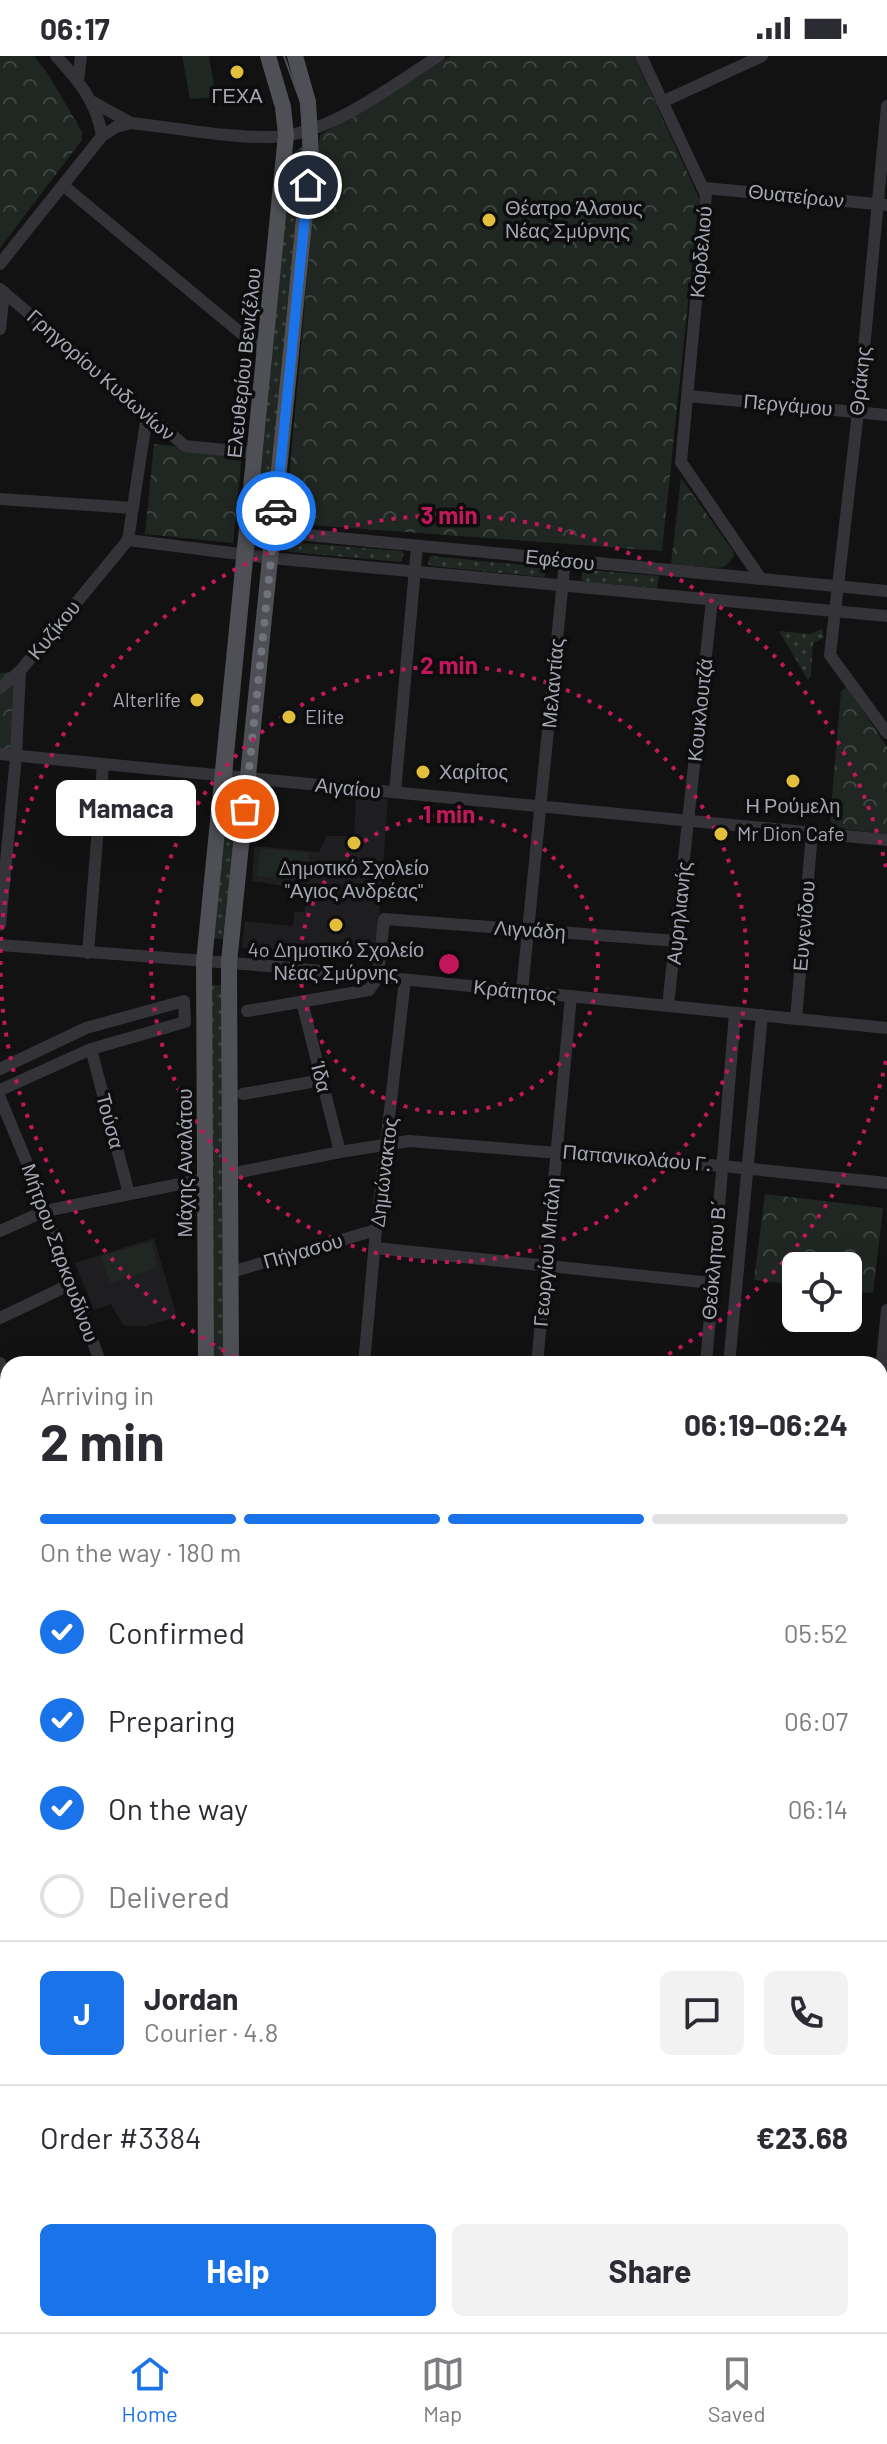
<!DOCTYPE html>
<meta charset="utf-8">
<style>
:root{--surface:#fff;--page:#f2f2f3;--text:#2b2b33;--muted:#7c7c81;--line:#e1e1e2;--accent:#1a73e8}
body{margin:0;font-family:Barlow,sans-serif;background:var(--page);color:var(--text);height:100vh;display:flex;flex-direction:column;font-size:30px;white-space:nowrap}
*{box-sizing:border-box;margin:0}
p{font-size:26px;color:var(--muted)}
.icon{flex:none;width:44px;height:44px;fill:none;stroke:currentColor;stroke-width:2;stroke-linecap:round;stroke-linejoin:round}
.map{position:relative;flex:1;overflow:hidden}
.details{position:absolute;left:0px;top:1300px;width:888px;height:976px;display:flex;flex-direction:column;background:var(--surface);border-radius:24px 24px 0 0;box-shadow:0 8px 32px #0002}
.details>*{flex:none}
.fabs{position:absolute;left:782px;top:1196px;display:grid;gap:16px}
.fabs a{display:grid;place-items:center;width:80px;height:80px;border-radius:12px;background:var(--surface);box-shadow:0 8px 32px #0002;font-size:40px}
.pin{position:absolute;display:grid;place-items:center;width:68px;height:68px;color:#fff;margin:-34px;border:4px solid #fff;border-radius:50%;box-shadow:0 2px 8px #0007}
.courier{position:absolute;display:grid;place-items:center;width:80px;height:80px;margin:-40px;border:6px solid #1a73e8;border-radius:50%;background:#fff;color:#222;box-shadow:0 2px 10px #0007}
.bubble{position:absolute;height:56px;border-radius:12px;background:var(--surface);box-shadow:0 8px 32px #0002;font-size:26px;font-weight:700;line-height:56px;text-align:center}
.overview em{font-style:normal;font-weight:700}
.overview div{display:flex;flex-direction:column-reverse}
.overview{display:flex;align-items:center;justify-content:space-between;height:136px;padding:0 40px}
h1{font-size:52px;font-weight:700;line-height:60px}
.bar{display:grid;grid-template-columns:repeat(4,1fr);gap:12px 8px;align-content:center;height:96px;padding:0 40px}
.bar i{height:10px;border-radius:6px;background:var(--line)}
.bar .current{background:var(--accent)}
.bar p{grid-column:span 4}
.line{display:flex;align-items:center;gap:20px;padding:0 40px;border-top:2px solid var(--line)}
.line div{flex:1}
.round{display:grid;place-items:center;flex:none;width:84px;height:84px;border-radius:12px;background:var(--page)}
ol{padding:0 40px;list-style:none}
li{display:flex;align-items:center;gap:24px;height:88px}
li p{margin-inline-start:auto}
li .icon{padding:8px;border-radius:50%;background:var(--accent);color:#fff;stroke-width:4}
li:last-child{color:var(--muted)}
li i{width:44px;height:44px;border:4px solid var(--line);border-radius:50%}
.action{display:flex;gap:16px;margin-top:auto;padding:16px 40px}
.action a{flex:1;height:92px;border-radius:12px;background:var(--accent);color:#fff;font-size:32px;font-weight:700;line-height:92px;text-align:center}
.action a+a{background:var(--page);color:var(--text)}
.status{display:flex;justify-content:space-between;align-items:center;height:56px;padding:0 40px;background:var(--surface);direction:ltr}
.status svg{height:22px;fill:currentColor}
.tab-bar{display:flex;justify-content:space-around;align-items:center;height:112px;border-top:2px solid var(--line);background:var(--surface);font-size:22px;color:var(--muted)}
.tab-bar a{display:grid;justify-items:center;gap:4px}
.tab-bar .current{color:var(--accent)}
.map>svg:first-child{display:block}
.built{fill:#1e1e20}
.grass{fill:url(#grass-dots)}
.forest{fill:url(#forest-crowns)}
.pitch{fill:#202722}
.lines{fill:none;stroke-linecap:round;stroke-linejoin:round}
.minor{stroke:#333338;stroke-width:12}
.major{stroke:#4f5056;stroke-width:16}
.tram{stroke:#4e4f54;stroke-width:2}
.done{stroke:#71737a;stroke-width:8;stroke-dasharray:0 14.4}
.route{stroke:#1a73e8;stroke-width:10}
.ring{fill:none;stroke:#c2185b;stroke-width:4;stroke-dasharray:4 8}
.poi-dot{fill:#e1bf3c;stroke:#0d0d0e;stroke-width:3}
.labels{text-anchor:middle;stroke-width:7;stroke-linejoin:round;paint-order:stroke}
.poi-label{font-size:20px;fill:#a4a7b2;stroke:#0d0d0e}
.street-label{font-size:20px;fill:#a4a7b2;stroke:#0d0d0e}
.centre{fill:#c2185b;stroke:#0d0d0e;stroke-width:4}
.ring-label{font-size:24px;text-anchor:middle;font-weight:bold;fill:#c2185b;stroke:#0d0d0e;stroke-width:7;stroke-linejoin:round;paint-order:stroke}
</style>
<div class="status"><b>06:17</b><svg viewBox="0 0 49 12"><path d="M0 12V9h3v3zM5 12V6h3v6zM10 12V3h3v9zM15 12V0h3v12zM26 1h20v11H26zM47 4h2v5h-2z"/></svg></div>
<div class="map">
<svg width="887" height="2276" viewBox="0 0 887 2276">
<defs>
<pattern id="grass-dots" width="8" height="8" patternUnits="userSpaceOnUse" patternTransform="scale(2)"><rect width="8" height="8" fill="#202722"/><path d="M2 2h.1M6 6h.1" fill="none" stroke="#3d4440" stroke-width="1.8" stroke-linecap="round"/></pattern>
<pattern id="forest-crowns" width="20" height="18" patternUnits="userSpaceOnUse" patternTransform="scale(2)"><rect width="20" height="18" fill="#202722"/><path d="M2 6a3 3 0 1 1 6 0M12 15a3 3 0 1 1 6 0" fill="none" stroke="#3d4440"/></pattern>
</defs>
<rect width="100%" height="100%" fill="#121213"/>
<g class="built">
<path d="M356,739L388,743L376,903L242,892L245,865L293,870L294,856H304L308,834L252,825L254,790L319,796L327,780H354Z"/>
<path d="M154,1182L177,1261L146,1270H126L123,1269L111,1248L94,1254L75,1207Z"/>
<path d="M465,2268H600V2276H468Z"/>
</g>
<g class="grass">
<path d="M308,87L273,461L254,459L290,99Z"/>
<path d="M289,486L402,495L404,498L401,506L290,496L286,494Z"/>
<path d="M430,500L544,511L546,519L543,521L431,510L428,508Z"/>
<path d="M587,514L659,520L657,532L587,526L582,524V517Z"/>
<path d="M822,573L824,582L813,587L811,619L808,624L779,575L810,578Z"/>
<path d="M228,734L242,745L228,883L211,882Z"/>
<path d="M208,929H226L228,1308H213Z"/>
</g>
<g class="forest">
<path d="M0,0H34L48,18L82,76V84L0,192Z"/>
<path d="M451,0H634L699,142L662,495L285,467L320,79Z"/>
<path d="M154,388L242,397L233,487L145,478Z"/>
<path d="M681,422L733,495L734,500L726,510L718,512L671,508Z"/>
<path d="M20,615L16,700L0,698V617Z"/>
<path d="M847,631L887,691V778L836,772L830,765L841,635Z"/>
<path d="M765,1138L883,1152L873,1237L848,1235V1210H796V1229L754,1224Z"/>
</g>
<g class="pitch">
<path d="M182,0H209L216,41L190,43Z"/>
<path d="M260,792L309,797L306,825L257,820Z"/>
<path d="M151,1186L158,1212L110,1227L101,1200Z"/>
</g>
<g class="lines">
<g class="minor">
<path d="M56,0C78,24 97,46 102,80"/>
<path d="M641,0L706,139L681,406L761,523"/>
<path d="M78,25L81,0"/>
<path d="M93,46L131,67"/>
<path d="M662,46L762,0"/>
<path d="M887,50L858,356L830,599L887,677"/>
<path d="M64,130L266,298"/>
<path d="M704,132L887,149"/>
<path d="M0,208L102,80L116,71L131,67C178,72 227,82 273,81C330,79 392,29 439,0"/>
<path d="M0,233L185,390L255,397"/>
<path d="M0,273L4,236"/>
<path d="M688,340L887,359"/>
<path d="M0,443L133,452"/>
<path d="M128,484L271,502L887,560"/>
<path d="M128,484L147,359"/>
<path d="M247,492L254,480L266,475L887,535"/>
<path d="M0,632L20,615"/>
<path d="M0,698L887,784"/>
<path d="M395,736L417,490"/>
<path d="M0,869L16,700L20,615L128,484"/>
<path d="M0,889L281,911L887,972"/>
<path d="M88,897L103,708"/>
<path d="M522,935L565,504"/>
<path d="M302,946L340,1096"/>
<path d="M668,950L712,544"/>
<path d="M247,955L369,934L378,921L384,863L677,885"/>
<path d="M796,963L812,777"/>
<path d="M91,993L129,1138"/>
<path d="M0,1013L86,972L184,945L185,966L91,993L0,1034"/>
<path d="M243,1038L322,1024"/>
<path d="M0,1042L27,1107L101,1308"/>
<path d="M230,1118L340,1096L409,1085L722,1110L887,1127"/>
<path d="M0,1175L45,1155L205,1123"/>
<path d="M375,1192L712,1227"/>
<path d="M231,1216L376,1174"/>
<path d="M0,1262L71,1228"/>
<path d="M0,1307L8,1324"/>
<path d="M364,1308L376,1174L405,924"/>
<path d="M537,1308L571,940"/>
<path d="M706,1308L735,957"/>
<path d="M729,1308L762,959"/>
<path d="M880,1324L887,1254"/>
<path d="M0,1354L8,1350"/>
<path d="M880,1387L887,1388"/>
<path d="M0,1440L8,1436"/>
<path d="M880,1525H887"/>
<path d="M0,1527L8,1523"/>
<path d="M0,1543L8,1559"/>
<path d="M880,1595L887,1596"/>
<path d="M0,1718L8,1735"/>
<path d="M880,1736L887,1737"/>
<path d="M880,1874L886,1810"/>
<path d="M0,1905L8,1921"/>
<path d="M0,2015L8,2012"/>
<path d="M880,2019H887"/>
<path d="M0,2067L8,2086"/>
<path d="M0,2139L8,2140"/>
<path d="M0,2202L8,2214"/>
<path d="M880,2218L887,2219"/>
<path d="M0,2228L8,2224"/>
<path d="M48,2268L54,2276"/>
<path d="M450,2268L453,2276"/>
<path d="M322,2276L337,2268"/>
<path d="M772,2276L773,2268"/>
</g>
<g class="major">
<path d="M206,1308L204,906L286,79L283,51L268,0"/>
<path d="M231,1308L229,907L311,99L308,46L295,0"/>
<path d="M880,2232H887"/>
<path d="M880,2248H887"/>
<path d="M165,2276L168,2268"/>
<path d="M192,2276L194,2268"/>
</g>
<g class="tram">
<path d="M230,730L254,483"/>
<path d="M225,1308L222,906L241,720L245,709L253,636L304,85L301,47L284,0"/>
<path d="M174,2276L176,2268"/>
</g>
</g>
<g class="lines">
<path class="done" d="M245,753L276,455"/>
<path class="route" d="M276,455L308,129"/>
</g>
<g class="ring">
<circle cx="449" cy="908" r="149"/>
<circle cx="449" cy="908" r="298"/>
<path d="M886 1005A448 448 0 0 1 652 1307M246 1307A448 448 0 1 1 886 811"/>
</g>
<g class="poi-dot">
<circle cx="237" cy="16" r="8"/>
<circle cx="489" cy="164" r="8"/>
<circle cx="197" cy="644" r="8"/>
<circle cx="289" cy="661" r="8"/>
<circle cx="423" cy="716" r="8"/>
<circle cx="793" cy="725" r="8"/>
<circle cx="721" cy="778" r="8"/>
<circle cx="354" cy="787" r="8"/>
<circle cx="336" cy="869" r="8"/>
</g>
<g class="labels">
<g class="poi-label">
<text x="237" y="47">ΓΕΧΑ</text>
<text x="505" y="159" text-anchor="start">Θέατρο Άλσους<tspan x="505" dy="23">Νέας Σμύρνης</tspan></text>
<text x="181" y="651" text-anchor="end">Alterlife</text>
<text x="305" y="668" text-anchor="start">Elite</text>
<text x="439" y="723" text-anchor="start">Χαρίτος</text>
<text x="793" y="757">Η Ρούμελη</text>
<text x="737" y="785" text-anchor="start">Mr Dion Cafe</text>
<text x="354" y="819">Δημοτικό Σχολείο<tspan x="354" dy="23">"Αγιος Ανδρέας"</tspan></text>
<text x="336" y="901">4o Δημοτικό Σχολείο<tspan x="336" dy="23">Νέας Σμύρνης</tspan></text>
</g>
<g class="street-label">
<text transform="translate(796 140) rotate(6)" y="7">Θυατείρων</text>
<text transform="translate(701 196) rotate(-85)" y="7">Κορδελιού</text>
<text transform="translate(244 307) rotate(-84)" y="7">Ελευθερίου Βενιζέλου</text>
<text transform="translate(101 319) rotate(41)" y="7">Γρηγορίου Κυδωνίων</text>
<text transform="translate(860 325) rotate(-84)" y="7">Θράκης</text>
<text transform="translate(788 349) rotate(5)" y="7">Περγάμου</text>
<text transform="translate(560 504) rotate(6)" y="7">Εφέσου</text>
<text transform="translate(54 574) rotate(-51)" y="7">Κυζίκου</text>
<text transform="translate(553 627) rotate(-85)" y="7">Μελαντίας</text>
<text transform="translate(700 654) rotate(-84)" y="7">Κουκλουτζά</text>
<text transform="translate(348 732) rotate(6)" y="7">Αιγαίου</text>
<text transform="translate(679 857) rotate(-84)" y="7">Αυρηλιανής</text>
<text transform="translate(804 870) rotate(-85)" y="7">Ευγενίδου</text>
<text transform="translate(530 874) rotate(4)" y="7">Λιγνάδη</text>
<text transform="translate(515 935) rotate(6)" y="7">Κράτητος</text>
<text transform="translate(321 1021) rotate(76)" y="7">Ίδα</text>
<text transform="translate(110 1065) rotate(75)" y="7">Τούσα</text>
<text transform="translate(637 1102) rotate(5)" y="7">Παπανικολάου Γ.</text>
<text transform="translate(185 1107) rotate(-90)" y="7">Μάχης Αναλάτου</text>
<text transform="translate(384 1116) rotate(-83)" y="7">Δημώνακτος</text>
<text transform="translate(303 1195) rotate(-16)" y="7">Πήγασου</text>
<text transform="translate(547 1196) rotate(-85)" y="7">Γεωργίου Μπάλη</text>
<text transform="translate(60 1197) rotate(70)" y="7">Μήτρου Σαρκουδίνου</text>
<text transform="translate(714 1204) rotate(-85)" y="7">Θεόκλητου Β΄</text>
</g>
</g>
<circle cx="449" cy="908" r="12" class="centre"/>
<g class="ring-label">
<text x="449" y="468">3 min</text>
<text x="449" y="618">2 min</text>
<text x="449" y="767">1 min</text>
</g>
</svg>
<div class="fabs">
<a><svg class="icon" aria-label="locate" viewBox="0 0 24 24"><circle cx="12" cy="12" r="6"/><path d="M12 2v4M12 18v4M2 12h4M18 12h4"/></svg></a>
</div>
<div class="pin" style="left:245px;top:753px;background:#ea580c"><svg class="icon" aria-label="bag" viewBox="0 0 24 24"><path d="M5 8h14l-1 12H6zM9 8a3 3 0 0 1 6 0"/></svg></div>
<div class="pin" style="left:308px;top:129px;background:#1f2937"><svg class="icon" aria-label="home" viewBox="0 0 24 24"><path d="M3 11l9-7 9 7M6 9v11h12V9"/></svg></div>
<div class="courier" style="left:276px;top:455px"><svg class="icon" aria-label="car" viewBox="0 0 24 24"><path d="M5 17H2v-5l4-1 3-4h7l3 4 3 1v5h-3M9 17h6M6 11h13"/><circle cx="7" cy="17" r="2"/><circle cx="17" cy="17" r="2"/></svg></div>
<div class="bubble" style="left:56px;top:724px;width:140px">Mamaca</div>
<section class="details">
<div class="overview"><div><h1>2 min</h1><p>Arriving in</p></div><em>06:19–06:24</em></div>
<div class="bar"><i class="current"></i><i class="current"></i><i class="current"></i><i></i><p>On the way · 180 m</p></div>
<ol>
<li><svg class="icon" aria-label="check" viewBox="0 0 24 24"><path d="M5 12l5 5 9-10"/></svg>Confirmed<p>05:52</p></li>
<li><svg class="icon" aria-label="check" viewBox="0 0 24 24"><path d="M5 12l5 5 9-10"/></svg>Preparing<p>06:07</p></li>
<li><svg class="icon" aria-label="check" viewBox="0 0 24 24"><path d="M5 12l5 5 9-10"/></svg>On the way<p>06:14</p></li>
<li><i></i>Delivered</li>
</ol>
<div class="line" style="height:144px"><b class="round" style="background:var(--accent);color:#fff">J</b><div><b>Jordan</b><p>Courier · 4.8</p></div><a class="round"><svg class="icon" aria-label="chat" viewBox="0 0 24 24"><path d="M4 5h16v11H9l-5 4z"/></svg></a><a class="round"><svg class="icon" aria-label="phone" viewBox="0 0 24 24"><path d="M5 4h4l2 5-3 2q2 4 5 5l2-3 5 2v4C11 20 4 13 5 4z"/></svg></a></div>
<div class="line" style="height:104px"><div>Order #3384</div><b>€23.68</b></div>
<div class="action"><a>Help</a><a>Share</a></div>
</section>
</div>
<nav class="tab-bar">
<a class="current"><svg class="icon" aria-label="home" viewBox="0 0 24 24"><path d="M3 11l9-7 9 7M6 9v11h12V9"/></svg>Home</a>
<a><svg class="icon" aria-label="map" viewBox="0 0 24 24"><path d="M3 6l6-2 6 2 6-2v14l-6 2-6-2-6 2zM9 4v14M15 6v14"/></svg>Map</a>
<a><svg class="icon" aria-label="saved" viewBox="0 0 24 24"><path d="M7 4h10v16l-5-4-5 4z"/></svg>Saved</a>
</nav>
